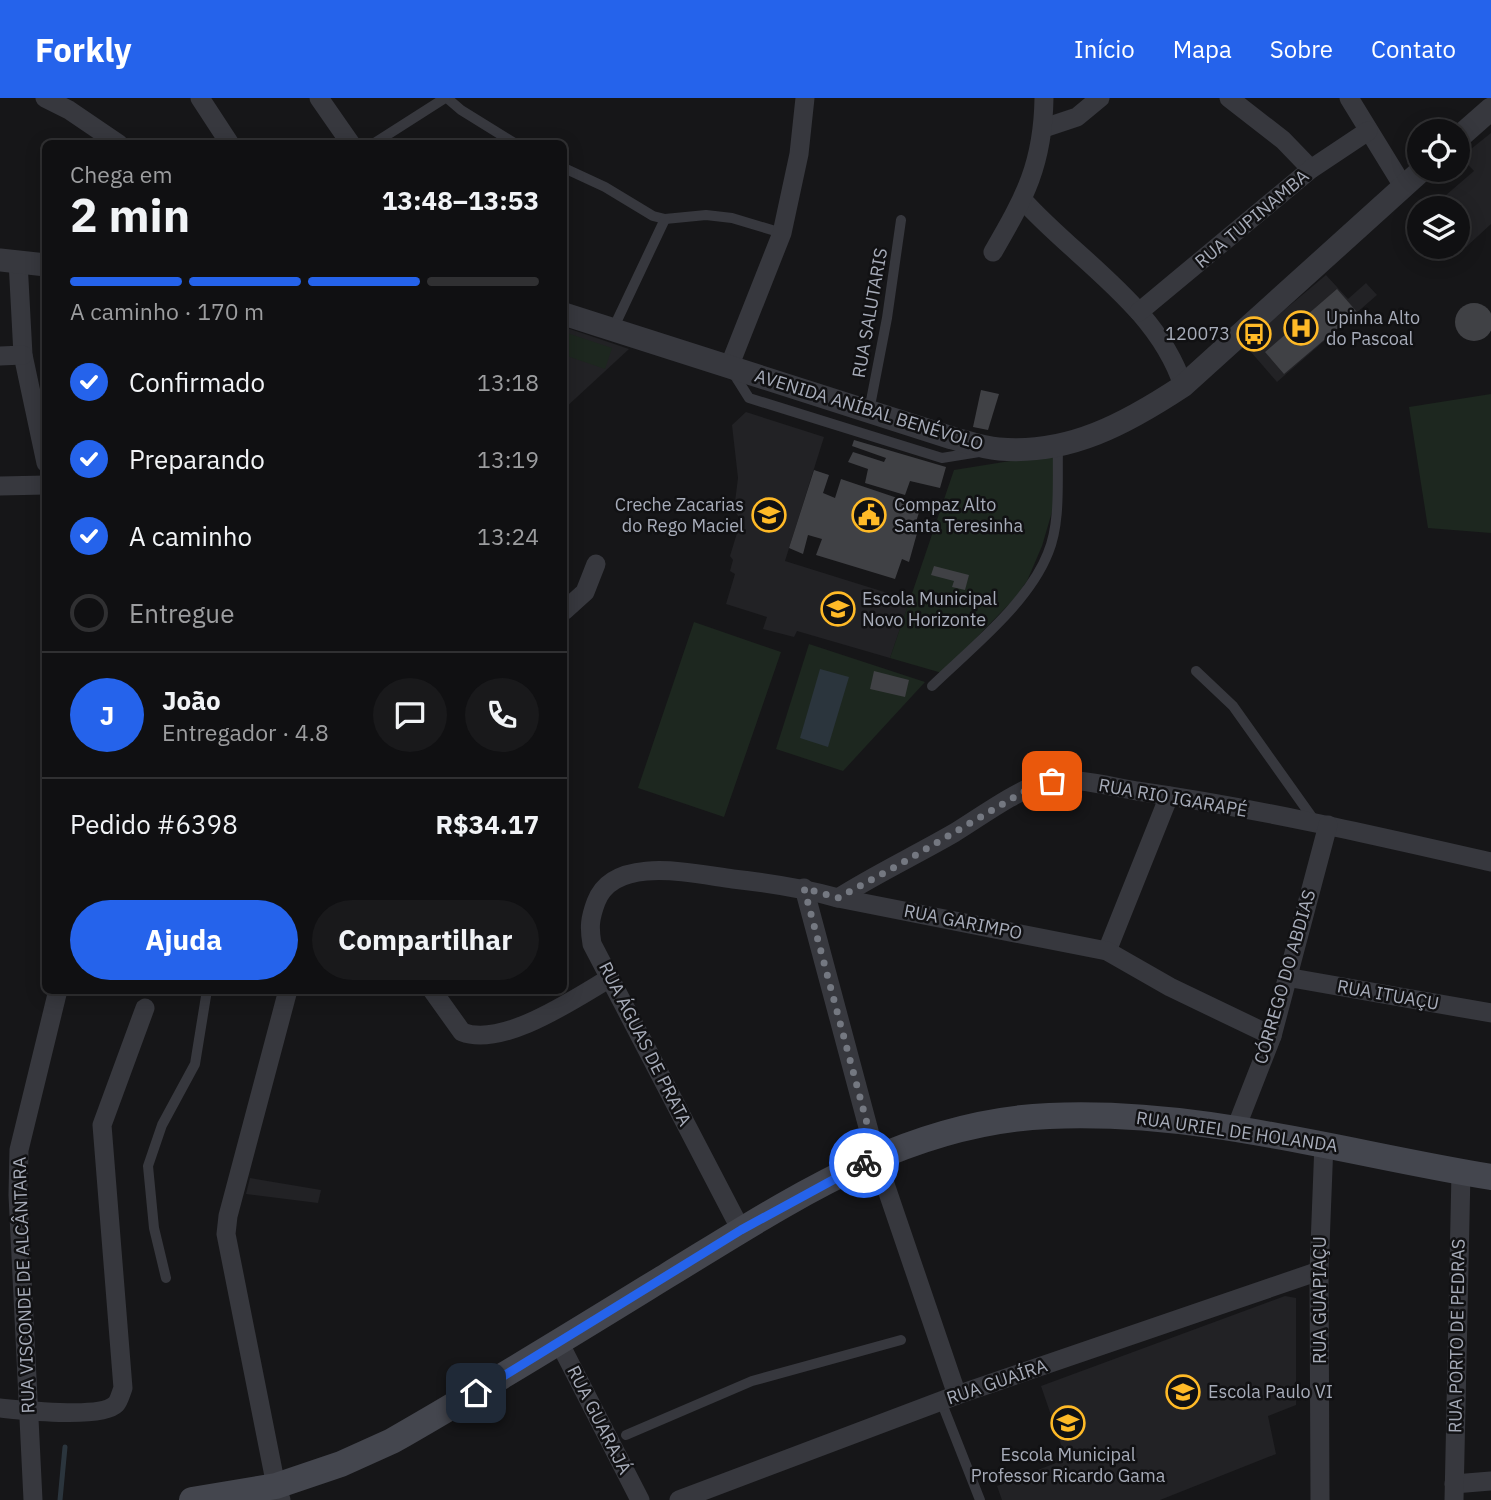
<!DOCTYPE html>
<html lang="pt">
<meta charset="utf-8">
<style>
:root{--surface:#101012;--page:#19191b;--text:#f1f3f6;--muted:#9c9d9f;--line:#303032;--accent:#2563eb}
body{margin:0;font-family:"IBM Plex Sans",sans-serif;background:var(--page);color:var(--text);height:100vh;display:flex;flex-direction:column;font-size:26px;white-space:nowrap}
*{box-sizing:border-box;margin:0}
p{font-size:23px;color:var(--muted)}
.icon{flex:none;width:38px;height:38px;fill:none;stroke:currentColor;stroke-width:2;stroke-linecap:round;stroke-linejoin:round}
.map{position:relative;flex:1;overflow:hidden}
.panel{position:absolute;left:42px;top:42px;width:525px;height:854px;display:flex;flex-direction:column;background:var(--surface);border-radius:10px;box-shadow:0 4px 18px #0003,0 0 0 2px var(--line)}
.panel>*{flex:none}
.buttons{position:absolute;left:1407px;top:21px;display:grid;gap:14px}
.buttons a{display:grid;place-items:center;width:63px;height:63px;border-radius:50%;background:var(--surface);box-shadow:0 4px 18px #0003,0 0 0 2px var(--line);font-size:35px}
.pin{position:absolute;display:grid;place-items:center;width:60px;height:60px;color:#fff;margin:-30px;border-radius:14px;box-shadow:0 4px 10px #0006}
.courier{position:absolute;display:grid;place-items:center;width:70px;height:70px;margin:-35px;border:5px solid #2563eb;border-radius:50%;background:#fff;color:#222;box-shadow:0 2px 9px #0007}
.summary em{font-style:normal;font-weight:700}
.summary div{display:flex;flex-direction:column-reverse}
.summary{display:flex;align-items:center;justify-content:space-between;height:119px;padding:0 28px}
h1{font-size:46px;font-weight:700;line-height:52px}
.bar{display:grid;grid-template-columns:repeat(4,1fr);gap:10px 7px;align-content:center;height:84px;padding:0 28px}
.bar i{height:9px;border-radius:5px;background:var(--line)}
.bar .selected{background:var(--accent)}
.bar p{grid-column:span 4}
.line{display:flex;align-items:center;gap:18px;padding:0 28px;border-top:2px solid var(--line)}
.line div{flex:1}
.round{display:grid;place-items:center;flex:none;width:74px;height:74px;border-radius:37px;background:var(--page)}
ol{padding:0 28px;list-style:none}
li{display:flex;align-items:center;gap:21px;height:77px}
li p{margin-inline-start:auto}
li .icon{padding:7px;border-radius:50%;background:var(--accent);color:#fff;stroke-width:4}
li:last-child{color:var(--muted)}
li i{width:38px;height:38px;border:4px solid var(--line);border-radius:50%}
.primary-button{display:flex;gap:14px;margin-top:auto;padding:14px 28px}
.primary-button a{flex:1;height:80px;border-radius:42px;background:var(--accent);color:#fff;font-size:28px;font-weight:700;line-height:80px;text-align:center}
.primary-button a+a{background:var(--page);color:var(--text)}
header{display:flex;align-items:center;gap:42px;box-sizing:border-box;height:98px;padding:0 35px;background:var(--accent);color:#fff}
header strong{font-size:33px}
nav{display:flex;gap:38px;margin-inline-start:auto;font-size:24px}
.map>svg:first-child{display:block}
.built{fill:#222225}
.green{fill:#1d271f}
.water{fill:#2b353d}
.lines{fill:none;stroke-linecap:round;stroke-linejoin:round}
.stream{stroke:#2b353d;stroke-width:5}
.building{fill:#404145}
.service{stroke:#37383e;stroke-width:10}
.minor{stroke:#37383e;stroke-width:19}
.tertiary{stroke:#37383e;stroke-width:23}
.secondary{stroke:#44464e;stroke-width:26}
.done{stroke:#747881;stroke-width:7;stroke-dasharray:0 12.6}
.route{stroke:#2563eb;stroke-width:9}
.labels{text-anchor:middle;stroke-width:5;stroke-linejoin:round;paint-order:stroke}
.street-label{font-size:18px;fill:#a7acb9;stroke:#111113}
.poi-label{font-size:18px;fill:#a7acb9;stroke:#111113;text-anchor:start}
</style>
<header>
<strong>Forkly</strong>
<nav><a>Início</a><a>Mapa</a><a>Sobre</a><a>Contato</a></nav>
</header>
<div class="map">
<svg width="1491" height="1402" viewBox="0 0 1491 1402">
<rect width="100%" height="100%" fill="#161618"/>
<g class="built">
<path d="M1491,35V126L1466,149L1458,142V110H1431L1474,73L1461,59Z"/>
<path d="M1326,177L1348,201L1366,185L1377,197L1277,284L1244,246Z"/>
<path d="M564,229L629,251L564,311Z"/>
<path d="M746,314L824,339L785,463L910,502L890,560L797,533L794,539L763,531L767,519L726,506L735,476L730,473L733,462L730,458L741,422L734,412L738,380L732,327Z"/>
<path d="M250,1080L321,1092L318,1105L246,1096Z"/>
<path d="M1285,1198L1296,1200V1307L1268,1318L1276,1356L1160,1402H1002L997,1388L1066,1361L1041,1288Z"/>
</g>
<g class="green">
<path d="M564,234L612,250L605,271L564,257Z"/>
<path d="M1491,296V435L1428,430L1409,309Z"/>
<path d="M1053,356L1054,407L1042,448L1027,483L1015,500L942,575L890,560L954,372Z"/>
<path d="M694,524L781,554L724,719L638,690Z"/>
<path d="M809,546L925,584L843,673L776,651Z"/>
</g>
<path class="water" d="M820,571L849,579L828,649L800,640Z"/>
<g class="lines">
<path class="stream" d="M60,1402L65,1349"/>
</g>
<g class="building">
<path d="M1337,191L1357,214L1284,276L1265,254L1294,229L1292,226L1305,214L1307,217Z"/>
<circle cx="1474" cy="224" r="19"/>
<path d="M981,292L999,296L988,332L973,329Z"/>
<path d="M854,342L946,369L940,390L910,383L905,397L865,385L868,371L848,364L853,354L884,364L886,360L852,348Z"/>
<path d="M814,372L829,377L823,395L835,400L841,381L921,408L915,427L919,428L909,464L902,461L895,481L816,457L822,441L808,437L803,456L789,450Z"/>
<path d="M934,468L969,477L965,492L952,489L954,483L931,477Z"/>
<path d="M874,573L909,582L905,599L870,591Z"/>
</g>
<g class="lines">
<g class="service">
<path d="M447,0L461,12L516,46"/>
<path d="M373,46L445,0"/>
<path d="M564,70L605,89L653,118L665,121L706,117L732,120L782,135"/>
<path d="M613,231L665,121"/>
<path d="M732,273L749,300L942,360L979,354"/>
<path d="M869,313L887,220L901,122"/>
<path d="M1196,573L1233,608L1314,722"/>
<path d="M932,588C970,551 1028,506 1048,455C1061,424 1057,382 1058,349"/>
<path d="M166,1180L154,1130L148,1068L162,1027L195,966L207,892"/>
<path d="M941,1303L980,1402"/>
<path d="M626,1337L752,1283L901,1242"/>
</g>
<g class="minor">
<path d="M45,0L69,12L119,46"/>
<path d="M200,0L230,46"/>
<path d="M319,0L351,46"/>
<path d="M1229,0L1283,42L1311,71"/>
<path d="M1349,0L1403,88"/>
<path d="M1044,30L1077,19L1100,0"/>
<path d="M1023,102C1076,161 1158,209 1183,288"/>
<path d="M993,154C1025,99 1043,66 1044,0"/>
<path d="M18,163L23,257L46,365"/>
<path d="M1139,214L1311,71L1368,33"/>
<path d="M0,258L23,257"/>
<path d="M729,269L782,135L799,56L805,0"/>
<path d="M0,388L46,387"/>
<path d="M564,513L585,494L596,466"/>
<path d="M804,790L876,1059"/>
<path d="M838,800C876,776 916,757 954,735C977,721 1017,692 1042,685C1071,677 1107,688 1137,693C1256,710 1373,737 1491,764"/>
<path d="M1107,853L1169,698"/>
<path d="M1286,879L1491,915"/>
<path d="M432,892L462,934C503,950 574,901 610,880"/>
<path d="M1236,1030L1272,938L1328,727"/>
<path d="M884,1083L957,1297"/>
<path d="M741,1132L592,846C589,829 590,820 596,804C614,756 694,776 733,781C769,785 803,790 838,800L1107,853L1170,889L1272,938"/>
<path d="M558,1242L640,1402"/>
<path d="M0,1310C21,1312 102,1321 116,1306C119,1303 121,1295 123,1290L102,1027L145,910"/>
<path d="M1454,1386L1491,1383"/>
<path d="M33,1402L18,1097L19,1052L58,892"/>
<path d="M281,1402L276,1388L226,1136L228,1118L288,892"/>
<path d="M679,1402L957,1297L1319,1173"/>
<path d="M1320,1402L1319,1173L1324,1045"/>
<path d="M1454,1402L1461,1074"/>
</g>
<g class="tertiary">
<path d="M1458,40L1491,11"/>
<path d="M0,162L46,167"/>
<path d="M564,216L952,340C967,344 983,350 999,351C1069,357 1127,325 1183,288L1422,72"/>
</g>
<path class="secondary" d="M192,1402L276,1388L341,1366L392,1343C485,1290 577,1233 668,1177C788,1104 904,1024 1049,1018C1200,1011 1344,1055 1491,1079"/>
</g>
<g class="lines">
<path class="done" d="M864,1065L876,1059L804,790L838,800L902,765L1018,697L1039,685L1052,683"/>
<path class="route" d="M476,1295L741,1132L864,1065"/>
</g>
<defs>
<symbol id="hospital-ring" viewBox="-11 -11 22 22"><circle r="9.5" fill="#111113" stroke="#ffba27" stroke-width="1.5"/><path d="M-5-5h3v3.5h4V-5h3V5h-3V1.5h-4V5h-3Z" fill="#ffba27"/></symbol>
<symbol id="bus-ring" viewBox="-11 -11 22 22"><circle r="9.5" fill="#111113" stroke="#ffba27" stroke-width="1.5"/><path d="M-5-6H5V4H4V6H2V4H-2V6H-4V4H-5ZM-3.5-4V0h7V-4ZM-3.5 1.2v1.5H-2V1.2ZM2 1.2v1.5H3.5V1.2Z" fill="#ffba27"/></symbol>
<symbol id="school-ring" viewBox="-11 -11 22 22"><circle r="9.5" fill="#111113" stroke="#ffba27" stroke-width="1.5"/><path d="M0-5L7-2L0 1L-7-2ZM-4 1L0 2.5L4 1V4Q0 6-4 4Z" fill="#ffba27"/></symbol>
<symbol id="civic-ring" viewBox="-11 -11 22 22"><circle r="9.5" fill="#111113" stroke="#ffba27" stroke-width="1.5"/><path d="M-.6-6.5H3V-4.5H.6V-3L4-1V1h2V6H-6V1h2V-1L-.6-3ZM-1.2 2.5V6h2.4V2.5Z" fill="#ffba27"/></symbol>
</defs>
<g fill-rule="evenodd">
<use href="#hospital-ring" x="1282" y="211" width="38" height="38"/>
<use href="#bus-ring" x="1235" y="217" width="38" height="38"/>
<use href="#school-ring" x="750" y="398" width="38" height="38"/>
<use href="#civic-ring" x="850" y="398" width="38" height="38"/>
<use href="#school-ring" x="819" y="492" width="38" height="38"/>
<use href="#school-ring" x="1164" y="1275" width="38" height="38"/>
<use href="#school-ring" x="1049" y="1306" width="38" height="38"/>
</g>
<g class="labels">
<g class="street-label">
<text transform="translate(1252 121) rotate(-40)" y="6">RUA TUPINAMBA</text>
<text transform="translate(870 215) rotate(-80)" y="6">RUA SALUTARIS</text>
<text transform="translate(869 312) rotate(17)" y="6">AVENIDA ANÍBAL BENÉVOLO</text>
<text transform="translate(1173 700) rotate(10)" y="6">RUA RIO IGARAPÉ</text>
<text transform="translate(963 824) rotate(11)" y="6">RUA GARIMPO</text>
<text transform="translate(1285 879) rotate(-74)" y="6">CÓRREGO DO ABDIAS</text>
<text transform="translate(1388 897) rotate(10)" y="6">RUA ITUAÇU</text>
<text transform="translate(645 946) rotate(63)" y="6">RUA ÁGUAS DE PRATA</text>
<text transform="translate(1237 1034) rotate(8)" y="6">RUA URIEL DE HOLANDA</text>
<text transform="translate(24 1187) rotate(-92)" y="6">RUA VISCONDE DE ALCÂNTARA</text>
<text transform="translate(1320 1202) rotate(-90)" y="6">RUA GUAPIAÇU</text>
<text transform="translate(1457 1238) rotate(-89)" y="6">RUA PORTO DE PEDRAS</text>
<text transform="translate(997 1284) rotate(-19)" y="6">RUA GUAÍRA</text>
<text transform="translate(599 1322) rotate(63)" y="6">RUA GUARAJÁ</text>
</g>
<g class="poi-label">
<text x="1326" y="226">Upinha Alto<tspan x="1326" dy="21">do Pascoal</tspan></text>
<text x="1230" y="242" text-anchor="end">120073</text>
<text x="744" y="413" text-anchor="end">Creche Zacarias<tspan x="744" dy="21">do Rego Maciel</tspan></text>
<text x="894" y="413">Compaz Alto<tspan x="894" dy="21">Santa Teresinha</tspan></text>
<text x="862" y="507">Escola Municipal<tspan x="862" dy="21">Novo Horizonte</tspan></text>
<text x="1208" y="1300">Escola Paulo VI</text>
<text x="1068" y="1363" text-anchor="middle">Escola Municipal<tspan x="1068" dy="21">Professor Ricardo Gama</tspan></text>
</g>
</g>
</svg>
<div class="buttons">
<a><svg class="icon" aria-label="locate" viewBox="0 0 24 24"><circle cx="12" cy="12" r="6"/><path d="M12 2v4M12 18v4M2 12h4M18 12h4"/></svg></a>
<a><svg class="icon" aria-label="layers" viewBox="0 0 24 24"><path d="M12 4l9 5-9 5-9-5zM3 14l9 5 9-5"/></svg></a>
</div>
<div class="pin" style="left:1052px;top:683px;background:#ea580c"><svg class="icon" aria-label="bag" viewBox="0 0 24 24"><path d="M5 8h14l-1 12H6zM9 8a3 3 0 0 1 6 0"/></svg></div>
<div class="pin" style="left:476px;top:1295px;background:#1f2937"><svg class="icon" aria-label="home" viewBox="0 0 24 24"><path d="M3 11l9-7 9 7M6 9v11h12V9"/></svg></div>
<div class="courier" style="left:864px;top:1065px"><svg class="icon" aria-label="bike" viewBox="0 0 24 24"><circle cx="6" cy="16" r="4"/><circle cx="18" cy="16" r="4"/><path d="M6 16l4-8h5l3 8M10 8l3 8H6M13 5h3"/></svg></div>
<section class="panel">
<div class="summary"><div><h1>2 min</h1><p>Chega em</p></div><em>13:48–13:53</em></div>
<div class="bar"><i class="selected"></i><i class="selected"></i><i class="selected"></i><i></i><p>A caminho · 170 m</p></div>
<ol>
<li><svg class="icon" aria-label="check" viewBox="0 0 24 24"><path d="M5 12l5 5 9-10"/></svg>Confirmado<p>13:18</p></li>
<li><svg class="icon" aria-label="check" viewBox="0 0 24 24"><path d="M5 12l5 5 9-10"/></svg>Preparando<p>13:19</p></li>
<li><svg class="icon" aria-label="check" viewBox="0 0 24 24"><path d="M5 12l5 5 9-10"/></svg>A caminho<p>13:24</p></li>
<li><i></i>Entregue</li>
</ol>
<div class="line" style="height:126px"><b class="round" style="background:var(--accent);color:#fff">J</b><div><b>João</b><p>Entregador · 4.8</p></div><a class="round"><svg class="icon" aria-label="chat" viewBox="0 0 24 24"><path d="M4 5h16v11H9l-5 4z"/></svg></a><a class="round"><svg class="icon" aria-label="phone" viewBox="0 0 24 24"><path d="M5 4h4l2 5-3 2q2 4 5 5l2-3 5 2v4C11 20 4 13 5 4z"/></svg></a></div>
<div class="line" style="height:91px"><div>Pedido #6398</div><b>R$34.17</b></div>
<div class="primary-button"><a>Ajuda</a><a>Compartilhar</a></div>
</section>
</div>
